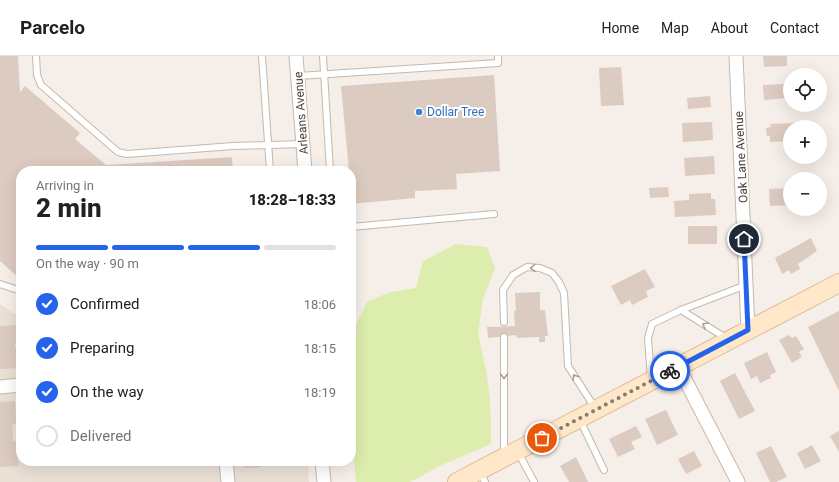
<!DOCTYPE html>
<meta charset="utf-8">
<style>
:root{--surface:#fff;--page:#f2f2f2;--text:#202124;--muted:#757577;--line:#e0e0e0;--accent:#2563eb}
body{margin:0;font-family:Roboto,sans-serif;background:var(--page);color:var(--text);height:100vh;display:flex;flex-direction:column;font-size:15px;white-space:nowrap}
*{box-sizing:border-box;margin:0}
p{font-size:13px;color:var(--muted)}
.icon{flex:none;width:22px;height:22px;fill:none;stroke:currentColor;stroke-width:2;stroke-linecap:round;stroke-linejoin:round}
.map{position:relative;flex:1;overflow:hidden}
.side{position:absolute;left:16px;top:110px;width:340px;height:300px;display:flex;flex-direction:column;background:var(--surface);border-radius:16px;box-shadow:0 4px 16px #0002}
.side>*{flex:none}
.tools{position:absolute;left:783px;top:12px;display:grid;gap:8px}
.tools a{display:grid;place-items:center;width:44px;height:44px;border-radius:50%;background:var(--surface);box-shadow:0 4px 16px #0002;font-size:20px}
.pin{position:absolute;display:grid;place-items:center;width:34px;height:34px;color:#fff;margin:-17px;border:2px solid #fff;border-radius:50%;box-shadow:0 1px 4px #0007}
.courier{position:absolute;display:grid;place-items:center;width:40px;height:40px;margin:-20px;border:3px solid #2563eb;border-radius:50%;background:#fff;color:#222;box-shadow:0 1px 5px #0007}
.summary em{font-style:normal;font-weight:800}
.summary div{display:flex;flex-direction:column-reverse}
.summary{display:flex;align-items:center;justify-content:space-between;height:68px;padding:0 20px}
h1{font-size:26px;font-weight:800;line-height:30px}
.bar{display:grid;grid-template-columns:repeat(4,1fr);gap:6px 4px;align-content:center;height:48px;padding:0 20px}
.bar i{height:5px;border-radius:3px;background:var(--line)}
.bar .on{background:var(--accent)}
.bar p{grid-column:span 4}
ol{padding:0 20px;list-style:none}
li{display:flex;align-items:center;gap:12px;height:44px}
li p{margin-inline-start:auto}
li .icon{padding:4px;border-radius:50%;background:var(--accent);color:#fff;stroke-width:4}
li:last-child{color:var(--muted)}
li i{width:22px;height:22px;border:2px solid var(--line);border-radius:50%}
header{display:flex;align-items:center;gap:24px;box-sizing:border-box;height:56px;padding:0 20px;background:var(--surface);border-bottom:1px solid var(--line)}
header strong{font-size:19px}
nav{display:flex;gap:22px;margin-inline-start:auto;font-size:14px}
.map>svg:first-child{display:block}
.residential{fill:#eae0d6}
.green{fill:#ddedae}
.building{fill:#dccbc0}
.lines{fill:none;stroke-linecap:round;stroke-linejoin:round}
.service-casing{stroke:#c5b8ad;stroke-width:8}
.minor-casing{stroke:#c5b8ad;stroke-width:15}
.secondary-casing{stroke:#ddbd96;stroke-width:20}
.service{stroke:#fff;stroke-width:6}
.minor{stroke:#fff;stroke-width:13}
.secondary{stroke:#ffe8c9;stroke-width:18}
.oneway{stroke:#a49e9a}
.done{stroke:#867c75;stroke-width:4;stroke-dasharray:0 7.2}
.route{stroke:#2563eb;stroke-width:5}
.shop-dot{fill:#3f7fe0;stroke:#fff;stroke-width:1.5}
.labels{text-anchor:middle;stroke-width:4;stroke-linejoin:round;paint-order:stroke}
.shop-label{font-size:12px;fill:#366cbe;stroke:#fff;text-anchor:start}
.street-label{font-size:12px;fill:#4a3e36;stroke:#fff}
</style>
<header>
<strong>Parcelo</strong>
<nav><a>Home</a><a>Map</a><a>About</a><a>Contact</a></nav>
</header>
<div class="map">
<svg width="839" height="426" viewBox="0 0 839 426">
<rect width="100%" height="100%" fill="#f6efe9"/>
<path class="residential" d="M0,248L13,257L21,256V405H308L309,426H0Z"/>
<path class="green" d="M456,188L487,191L495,212L483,243L478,277L486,314L490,343L491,370V388L442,409L410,426H356L351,371V279L367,246L390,236L416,232L423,205Z"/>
<g class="building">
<path d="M0,0H18L20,36L25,30L80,77L75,83L106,109L232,101L233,115H21V222H19L0,205Z"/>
<path d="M763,0H787V10L764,11Z"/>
<path d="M621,11L624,49L601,50L599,12Z"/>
<path d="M494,19L500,115L456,118L457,133L415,135V142L351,148V115H349L341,30Z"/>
<path d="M785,28L786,42L764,44L763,29Z"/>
<path d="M710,40L711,51L688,53L687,42Z"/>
<path d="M712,66L713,84L683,86L682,67Z"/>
<path d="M796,67L797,71H790V85L770,86V80H767L766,72L771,71L770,68Z"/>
<path d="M714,100L715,118L685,120L684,102Z"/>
<path d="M668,131L669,141L650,142L649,132Z"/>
<path d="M790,132V149L770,150L769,133Z"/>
<path d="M711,137V143H715L716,159L675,161L674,145L689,144V138Z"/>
<rect x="688" y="170" width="29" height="18"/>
<path d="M811,182L817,195L798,208L800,213L791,218L789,214L782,218L775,202Z"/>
<path d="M645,213L655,231L646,235L648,241L632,249L630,244L621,249L611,230Z"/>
<path d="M540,236V254H545L548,280H545V286H539V281L517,282L516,279L488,282L487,271L515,270L514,255H516L515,237Z"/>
<path d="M839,255V335L808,271Z"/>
<path d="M21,269V287H15V292H21V312L0,313V270Z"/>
<path d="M789,279L792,282L796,280L804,293L799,296L802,301L792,307L779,284Z"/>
<path d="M767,296L776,316L770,319L771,322L760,327L757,320L751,323L744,307Z"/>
<path d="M735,317L755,355L739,363L720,325Z"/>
<path d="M15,345L16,368L12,369L13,386L17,385L19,410L0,411V346Z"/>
<path d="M666,354L678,379L657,389L645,363Z"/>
<path d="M636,370L642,381L631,386L635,393L618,401L609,383Z"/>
<path d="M839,375V396L830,380Z"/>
<path d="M812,389L821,405L805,413L797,397Z"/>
<path d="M771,390L787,421L776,426H770L756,397Z"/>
<path d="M694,395L702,410L686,418L678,403Z"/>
<path d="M576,401L588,426H569L560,410Z"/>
<path d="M46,405H76V406L46,408Z"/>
<path d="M243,405H261V411L244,412Z"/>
<path d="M278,405H297V409H279Z"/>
</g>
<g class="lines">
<defs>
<g id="service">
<path d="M36,0L37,19L41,29L118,96L127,98L233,90L303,88"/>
<path d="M262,0L270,115"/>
<path d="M323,0L330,115"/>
<path d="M298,20L498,7V0"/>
<path d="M351,171L494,158"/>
<path d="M0,228L21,235"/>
<path d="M681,254L726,282"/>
<path d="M504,266L503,234L513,219L527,211L540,212L552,217L559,226L564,237L568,310L595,352"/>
<path d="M504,281V399"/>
<path d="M651,323L648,282L652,268L681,254L746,229"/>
<path d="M580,364L604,414"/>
<path d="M518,396L534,426"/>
<path d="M480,416L485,426"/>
</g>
<g id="minor">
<path d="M296,0L305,115"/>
<path d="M736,0L748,274"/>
<path d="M678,310L738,426"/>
<path d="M0,331L21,329"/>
<path d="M226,405L228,426"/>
<path d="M322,405L324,426"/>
</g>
<path id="secondary" d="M457,426L839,227"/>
</defs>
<use href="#service" class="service-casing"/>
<use href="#minor" class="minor-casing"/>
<use href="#secondary" class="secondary-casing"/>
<use href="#service" class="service"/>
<use href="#minor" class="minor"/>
<use href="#secondary" class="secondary"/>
</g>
<defs><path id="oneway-chevron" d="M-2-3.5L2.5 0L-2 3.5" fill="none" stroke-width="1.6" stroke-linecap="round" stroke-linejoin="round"/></defs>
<g class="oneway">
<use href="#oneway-chevron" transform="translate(533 212) rotate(178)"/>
<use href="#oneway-chevron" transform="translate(705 269) rotate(-149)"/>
<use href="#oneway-chevron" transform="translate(504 320) rotate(90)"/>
<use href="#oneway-chevron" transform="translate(575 321) rotate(-123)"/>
</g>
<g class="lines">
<path class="done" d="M542,382L670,315"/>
<path class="route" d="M670,315L748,274L744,183"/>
</g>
<circle class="shop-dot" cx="419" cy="56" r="4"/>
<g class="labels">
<g class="shop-label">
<text x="427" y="60">Dollar Tree</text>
</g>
<g class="street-label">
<text transform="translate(301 57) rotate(-94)" y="4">Arleans Avenue</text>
<text transform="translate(741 101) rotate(-93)" y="4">Oak Lane Avenue</text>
</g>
</g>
</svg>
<div class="tools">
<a><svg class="icon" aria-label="locate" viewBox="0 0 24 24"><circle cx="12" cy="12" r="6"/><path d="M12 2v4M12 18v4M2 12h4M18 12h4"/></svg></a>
<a>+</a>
<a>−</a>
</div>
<div class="pin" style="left:542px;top:382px;background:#ea580c"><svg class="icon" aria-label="bag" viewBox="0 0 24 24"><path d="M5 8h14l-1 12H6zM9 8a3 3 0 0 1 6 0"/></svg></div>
<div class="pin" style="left:744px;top:183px;background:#1f2937"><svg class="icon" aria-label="home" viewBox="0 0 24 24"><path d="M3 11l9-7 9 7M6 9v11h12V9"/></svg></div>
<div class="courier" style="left:670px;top:315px"><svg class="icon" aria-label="bike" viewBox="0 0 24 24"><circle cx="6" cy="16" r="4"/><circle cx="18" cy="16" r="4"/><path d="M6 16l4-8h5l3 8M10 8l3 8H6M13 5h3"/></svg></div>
<section class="side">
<div class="summary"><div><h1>2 min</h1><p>Arriving in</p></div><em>18:28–18:33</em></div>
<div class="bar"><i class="on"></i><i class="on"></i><i class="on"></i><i></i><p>On the way · 90 m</p></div>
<ol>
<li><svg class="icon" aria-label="check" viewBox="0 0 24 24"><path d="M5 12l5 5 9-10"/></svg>Confirmed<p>18:06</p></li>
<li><svg class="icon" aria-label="check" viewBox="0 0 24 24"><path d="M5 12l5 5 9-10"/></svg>Preparing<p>18:15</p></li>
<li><svg class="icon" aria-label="check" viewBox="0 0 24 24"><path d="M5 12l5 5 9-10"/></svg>On the way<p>18:19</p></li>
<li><i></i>Delivered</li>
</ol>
</section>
</div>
